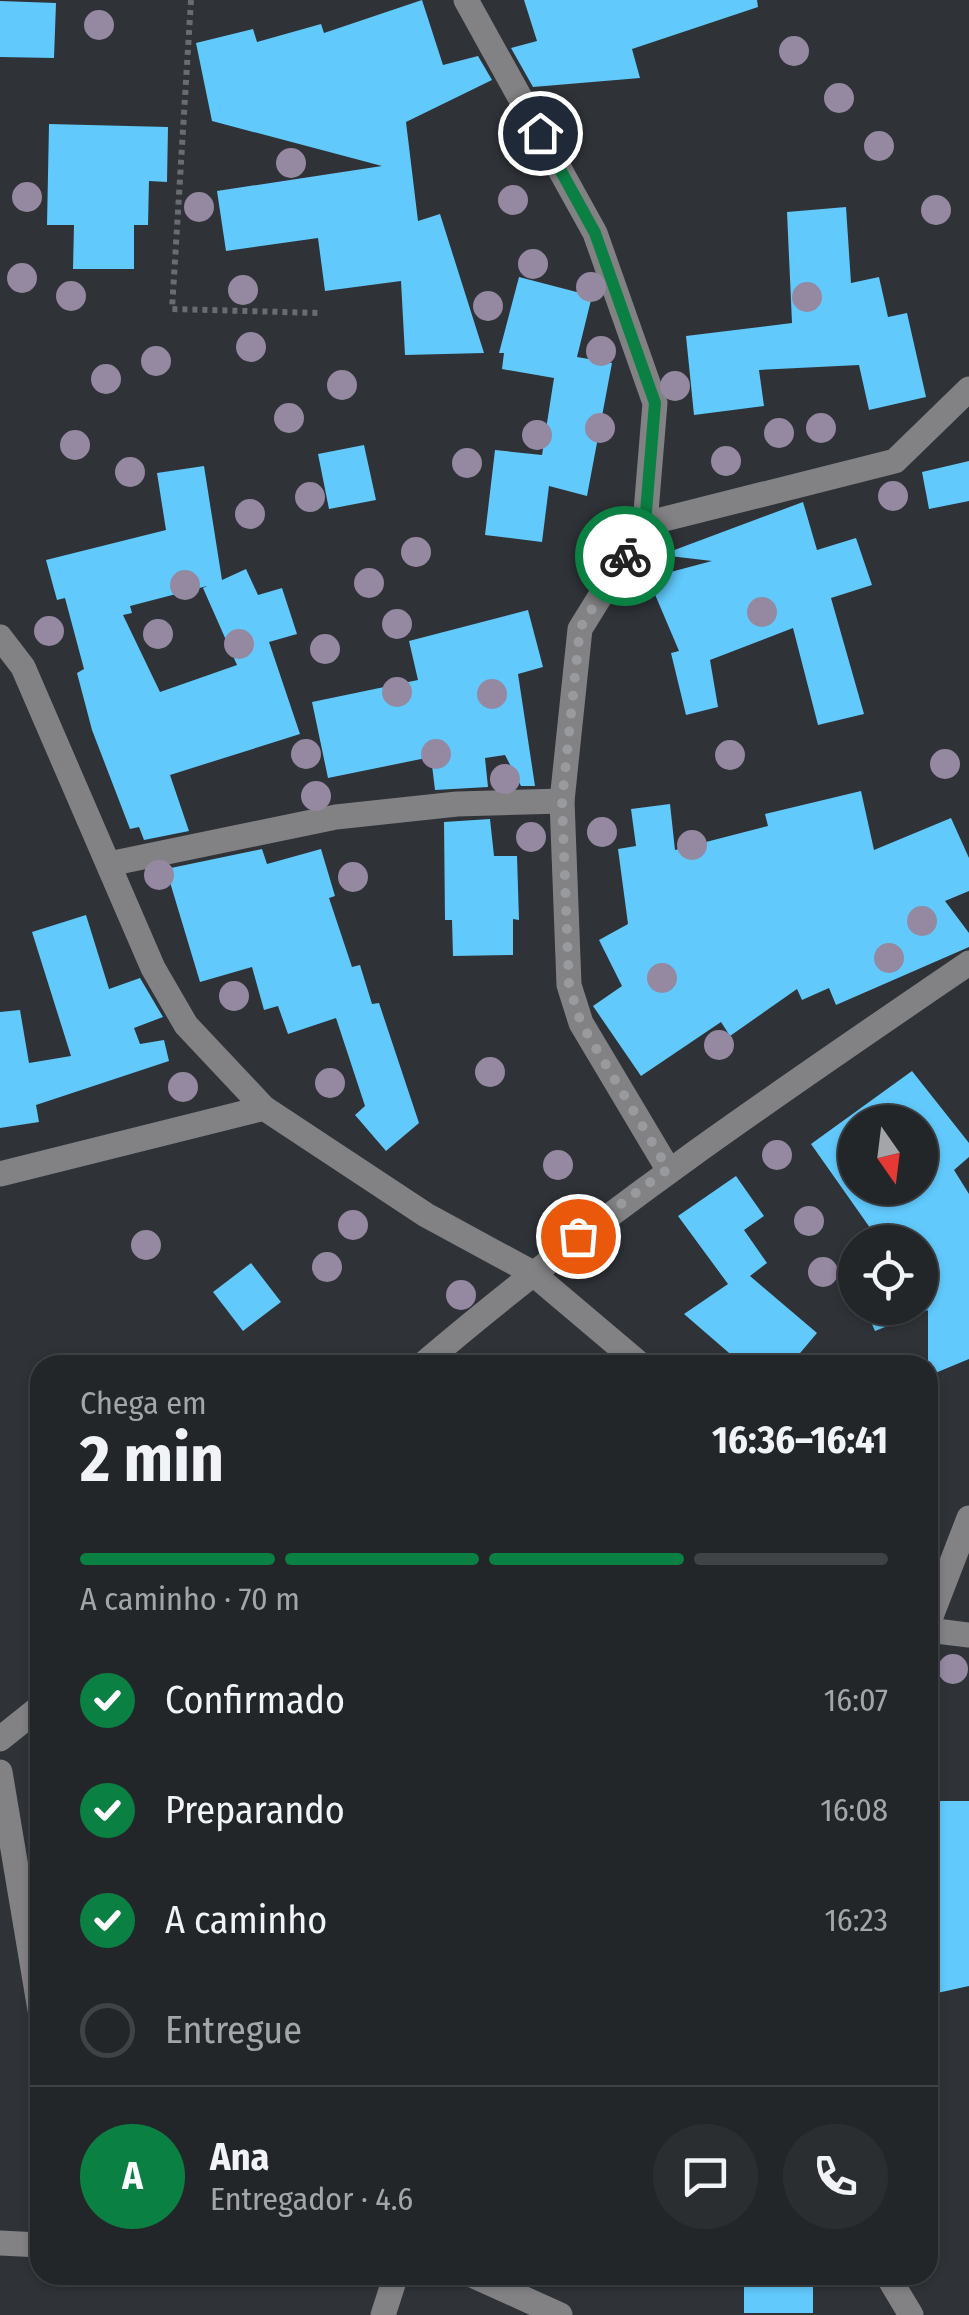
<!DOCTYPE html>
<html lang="pt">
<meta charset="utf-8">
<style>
:root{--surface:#232629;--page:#2b2e31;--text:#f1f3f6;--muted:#a3a5a8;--line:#404346;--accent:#0b8043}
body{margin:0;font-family:"Fira Sans Condensed",sans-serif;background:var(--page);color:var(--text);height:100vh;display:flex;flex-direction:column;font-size:38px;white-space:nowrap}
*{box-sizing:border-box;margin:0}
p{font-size:32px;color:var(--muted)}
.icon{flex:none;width:55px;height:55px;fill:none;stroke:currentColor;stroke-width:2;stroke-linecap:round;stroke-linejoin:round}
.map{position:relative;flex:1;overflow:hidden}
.side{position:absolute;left:30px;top:1355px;width:908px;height:930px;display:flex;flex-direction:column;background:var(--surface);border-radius:30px;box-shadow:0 2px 8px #0004,0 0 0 2px var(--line)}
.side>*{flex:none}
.needle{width:65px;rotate:166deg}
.fabs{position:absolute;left:838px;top:1105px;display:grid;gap:20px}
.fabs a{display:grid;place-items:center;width:100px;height:100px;border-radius:50%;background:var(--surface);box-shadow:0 2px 8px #0004,0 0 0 2px var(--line);font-size:50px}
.pin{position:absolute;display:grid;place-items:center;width:85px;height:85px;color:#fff;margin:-42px;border:5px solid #fff;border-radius:50%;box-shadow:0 2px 10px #0007}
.courier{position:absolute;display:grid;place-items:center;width:100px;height:100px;margin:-50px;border:8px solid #0b8043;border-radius:50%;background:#fff;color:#222;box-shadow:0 2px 12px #0007}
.overview em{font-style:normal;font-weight:700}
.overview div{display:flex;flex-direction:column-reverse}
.overview{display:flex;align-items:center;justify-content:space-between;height:170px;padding:0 50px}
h1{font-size:65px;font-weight:700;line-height:75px}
.bar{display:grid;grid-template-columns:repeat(4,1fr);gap:15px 10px;align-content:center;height:120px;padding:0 50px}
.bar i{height:12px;border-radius:8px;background:var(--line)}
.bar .selected{background:var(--accent)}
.bar p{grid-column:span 4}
.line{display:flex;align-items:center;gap:25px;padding:0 50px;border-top:2px solid var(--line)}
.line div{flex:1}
.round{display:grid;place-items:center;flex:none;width:105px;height:105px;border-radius:52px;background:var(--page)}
ol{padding:0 50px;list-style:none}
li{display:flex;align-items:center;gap:30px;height:110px}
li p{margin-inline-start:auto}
li .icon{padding:10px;border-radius:50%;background:var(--accent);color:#fff;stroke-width:4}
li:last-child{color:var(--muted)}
li i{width:55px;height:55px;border:5px solid var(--line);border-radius:50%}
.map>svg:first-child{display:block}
.building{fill:#61c9fc;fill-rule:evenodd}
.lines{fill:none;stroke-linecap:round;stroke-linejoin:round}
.path{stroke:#696c70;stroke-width:6;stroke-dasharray:5 5;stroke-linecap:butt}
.minor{stroke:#828285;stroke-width:25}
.tree{fill:#9588a1}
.done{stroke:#989a9e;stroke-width:10;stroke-dasharray:0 18}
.route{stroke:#0b8043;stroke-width:12}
</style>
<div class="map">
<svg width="969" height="2315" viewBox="0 0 969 2315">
<rect width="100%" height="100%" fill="#2f3237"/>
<g class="building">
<path d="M422,0L443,65L478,56L492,80L406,122L418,221L440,214L484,353L405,355L401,281L325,291L318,238L226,251L217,191L382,166L212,121L196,43L253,29L257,42L321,24L324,33Z"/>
<path d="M524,0H757L758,7L632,49L640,78L533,87L511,48L537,41Z"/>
<path d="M0,1L56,3L54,58L0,57Z"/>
<path d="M49,124L168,127L167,182L149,181L148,225H134V269H73L74,225H47Z"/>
<path d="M846,207L851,283L879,277L888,317L907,313L926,397L869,410L859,365L759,370L764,406L694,415L686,336L792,323L787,212Z"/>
<path d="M519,277L592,296L577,357L612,363L587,496L549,486L542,542L485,535L495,450L542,455L554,378L502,369L504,353H499Z"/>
<path d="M364,445L376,500L329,509L318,454Z"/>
<path d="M969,461V501L929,509L922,472Z"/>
<path d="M204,466L222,580L246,569L258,595L282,588L297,634L269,642L300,734L170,775L189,831L144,840L139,827L130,829L92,730L77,673L84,669L65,598L57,600L46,560L166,530L157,473ZM207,586L203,588L237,665L160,692L123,615L132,613L130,606Z"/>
<path d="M803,502L817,550L856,538L872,585L831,598L864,714L818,725L793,628L710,660L718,707L686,715L671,653L679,651L648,578L712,561L661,555Z"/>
<path d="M528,610L543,667L518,674L535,786H521L505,755L485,758L488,787L435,790L431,757L328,778L312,702L418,680L409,641Z"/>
<path d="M861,791L874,850L951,818L969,858V891L945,901L969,933V947L836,1005L829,988L802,1000L797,989L730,1036L721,1022L641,1076L593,1006L622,986L599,940L628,924L618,849L636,846L631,809L670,804L675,850L768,826L765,814Z"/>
<path d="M490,819L494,856H517L519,920L513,919V955L453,956L452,920H445L444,822Z"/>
<path d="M262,849L267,864L321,849L335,896L329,898L352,967L360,965L372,1004L379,1003L419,1123L386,1151L355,1115L365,1106L336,1018L288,1034L278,1006L264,1010L252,967L200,982L166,869Z"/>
<path d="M86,915L109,989L140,978L163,1017L134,1028L140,1044L164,1040L169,1061L36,1105L39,1122L0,1128V1012L20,1010L29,1063L71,1056L32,932Z"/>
<path d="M912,1071L969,1143V1157L954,1170L969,1194V1359L928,1376V1310L875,1331L865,1308H920V1242H880L811,1144ZM855,1122H920V1188H855Z"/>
<path d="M736,1176L764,1216L744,1230L767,1263L750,1276L817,1333L790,1365H743L684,1314L728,1284L678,1216Z"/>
<path d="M251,1263L281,1302L243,1331L213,1292Z"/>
<path d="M928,1801H969V1986L928,1995Z"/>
<rect x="744" y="2275" width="69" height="38"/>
</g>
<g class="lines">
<path class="path" d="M191,0L172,309L319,313"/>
<g class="minor">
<path d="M466,0L595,233L655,403L645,524L580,629L562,801L569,985L581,1023L668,1169"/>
<path d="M645,524L895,461L969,389"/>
<path d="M0,637L23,667L153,968L186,1025L264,1108L426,1215L531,1272L641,1365"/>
<path d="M109,864L336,817L457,804L562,801"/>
<path d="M0,1174L264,1108"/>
<path d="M422,1365C595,1217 781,1091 969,963"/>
<path d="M928,1624L969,1518"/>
<path d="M928,1630L969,1635"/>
<path d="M0,1739L40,1707"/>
<path d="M0,1772L40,2010"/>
<path d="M0,2243L40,2245"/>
<path d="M472,2275L560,2315"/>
<path d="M887,2275L911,2315"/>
<path d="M383,2315L396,2275"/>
</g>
</g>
<g class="tree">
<circle cx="99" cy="25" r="15"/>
<circle cx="794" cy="51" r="15"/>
<circle cx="839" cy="98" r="15"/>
<circle cx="879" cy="146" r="15"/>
<circle cx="291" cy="163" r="15"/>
<circle cx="27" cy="197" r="15"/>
<circle cx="513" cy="200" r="15"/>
<circle cx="199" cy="207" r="15"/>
<circle cx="936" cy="210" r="15"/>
<circle cx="533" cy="264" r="15"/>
<circle cx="22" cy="278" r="15"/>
<circle cx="591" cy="287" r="15"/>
<circle cx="243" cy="290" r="15"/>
<circle cx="71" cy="296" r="15"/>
<circle cx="807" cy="297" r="15"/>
<circle cx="488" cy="306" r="15"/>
<circle cx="251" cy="347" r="15"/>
<circle cx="601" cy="351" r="15"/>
<circle cx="156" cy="361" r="15"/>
<circle cx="106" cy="379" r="15"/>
<circle cx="342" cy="385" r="15"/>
<circle cx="675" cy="386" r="15"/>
<circle cx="289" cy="418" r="15"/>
<circle cx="600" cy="428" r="15"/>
<circle cx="821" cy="428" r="15"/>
<circle cx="779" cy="433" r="15"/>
<circle cx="537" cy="435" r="15"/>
<circle cx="75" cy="445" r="15"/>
<circle cx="726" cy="461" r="15"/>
<circle cx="467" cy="463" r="15"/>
<circle cx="130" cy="472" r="15"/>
<circle cx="893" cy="496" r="15"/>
<circle cx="310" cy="497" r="15"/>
<circle cx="250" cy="514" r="15"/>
<circle cx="416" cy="552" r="15"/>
<circle cx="369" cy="583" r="15"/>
<circle cx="185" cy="585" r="15"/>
<circle cx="762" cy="612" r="15"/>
<circle cx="397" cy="624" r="15"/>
<circle cx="49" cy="631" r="15"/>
<circle cx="158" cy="634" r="15"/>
<circle cx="239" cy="644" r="15"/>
<circle cx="325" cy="649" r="15"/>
<circle cx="397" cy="692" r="15"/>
<circle cx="492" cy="694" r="15"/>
<circle cx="306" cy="754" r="15"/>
<circle cx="436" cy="754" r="15"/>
<circle cx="730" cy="755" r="15"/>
<circle cx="945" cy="764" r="15"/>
<circle cx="505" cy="779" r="15"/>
<circle cx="316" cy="796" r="15"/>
<circle cx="602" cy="832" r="15"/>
<circle cx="531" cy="837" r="15"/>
<circle cx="692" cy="845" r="15"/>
<circle cx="159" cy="875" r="15"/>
<circle cx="353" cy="877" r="15"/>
<circle cx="922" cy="921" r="15"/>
<circle cx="889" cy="958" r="15"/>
<circle cx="662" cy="978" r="15"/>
<circle cx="234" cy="996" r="15"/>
<circle cx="719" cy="1045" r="15"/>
<circle cx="490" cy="1072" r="15"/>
<circle cx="330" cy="1083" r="15"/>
<circle cx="183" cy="1087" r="15"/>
<circle cx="777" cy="1155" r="15"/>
<circle cx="558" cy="1165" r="15"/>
<circle cx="809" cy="1221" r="15"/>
<circle cx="353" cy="1225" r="15"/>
<circle cx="146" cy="1245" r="15"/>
<circle cx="327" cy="1267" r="15"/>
<circle cx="823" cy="1272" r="15"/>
<circle cx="461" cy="1295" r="15"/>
<circle cx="953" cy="1669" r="15"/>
</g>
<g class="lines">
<path class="done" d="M578,1236L668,1169L581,1023L569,985L562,801L580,628L625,556"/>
<path class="route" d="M540,133L595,233L655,403L645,524L625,556"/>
</g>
</svg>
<div class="fabs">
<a><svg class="needle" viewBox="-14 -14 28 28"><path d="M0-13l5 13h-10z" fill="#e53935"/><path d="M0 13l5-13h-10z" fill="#a3a5a8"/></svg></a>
<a><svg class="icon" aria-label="locate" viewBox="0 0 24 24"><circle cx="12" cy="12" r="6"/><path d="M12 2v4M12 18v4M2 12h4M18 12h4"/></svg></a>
</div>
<div class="pin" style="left:578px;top:1236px;background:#ea580c"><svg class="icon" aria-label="bag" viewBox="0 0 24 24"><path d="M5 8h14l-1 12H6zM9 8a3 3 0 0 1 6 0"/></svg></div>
<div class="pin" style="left:540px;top:133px;background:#1f2937"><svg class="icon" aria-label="home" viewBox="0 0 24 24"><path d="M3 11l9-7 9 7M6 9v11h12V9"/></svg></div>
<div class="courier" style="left:625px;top:556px"><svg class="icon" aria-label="bike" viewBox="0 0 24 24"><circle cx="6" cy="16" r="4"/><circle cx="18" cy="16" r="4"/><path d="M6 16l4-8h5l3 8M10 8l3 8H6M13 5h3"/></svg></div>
<section class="side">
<div class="overview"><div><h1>2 min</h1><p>Chega em</p></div><em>16:36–16:41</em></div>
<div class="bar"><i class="selected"></i><i class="selected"></i><i class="selected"></i><i></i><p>A caminho · 70 m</p></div>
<ol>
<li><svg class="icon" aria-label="check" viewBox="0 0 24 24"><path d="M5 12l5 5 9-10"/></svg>Confirmado<p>16:07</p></li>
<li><svg class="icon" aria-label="check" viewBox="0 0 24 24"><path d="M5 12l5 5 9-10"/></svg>Preparando<p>16:08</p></li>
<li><svg class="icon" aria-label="check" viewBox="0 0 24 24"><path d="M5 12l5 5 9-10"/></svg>A caminho<p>16:23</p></li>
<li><i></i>Entregue</li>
</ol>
<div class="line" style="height:180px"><b class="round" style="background:var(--accent);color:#fff">A</b><div><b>Ana</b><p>Entregador · 4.6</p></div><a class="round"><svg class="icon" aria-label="chat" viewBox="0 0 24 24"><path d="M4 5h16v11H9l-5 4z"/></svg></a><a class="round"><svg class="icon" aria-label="phone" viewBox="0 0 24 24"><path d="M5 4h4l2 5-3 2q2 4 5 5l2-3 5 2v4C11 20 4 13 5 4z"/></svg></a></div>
</section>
</div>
